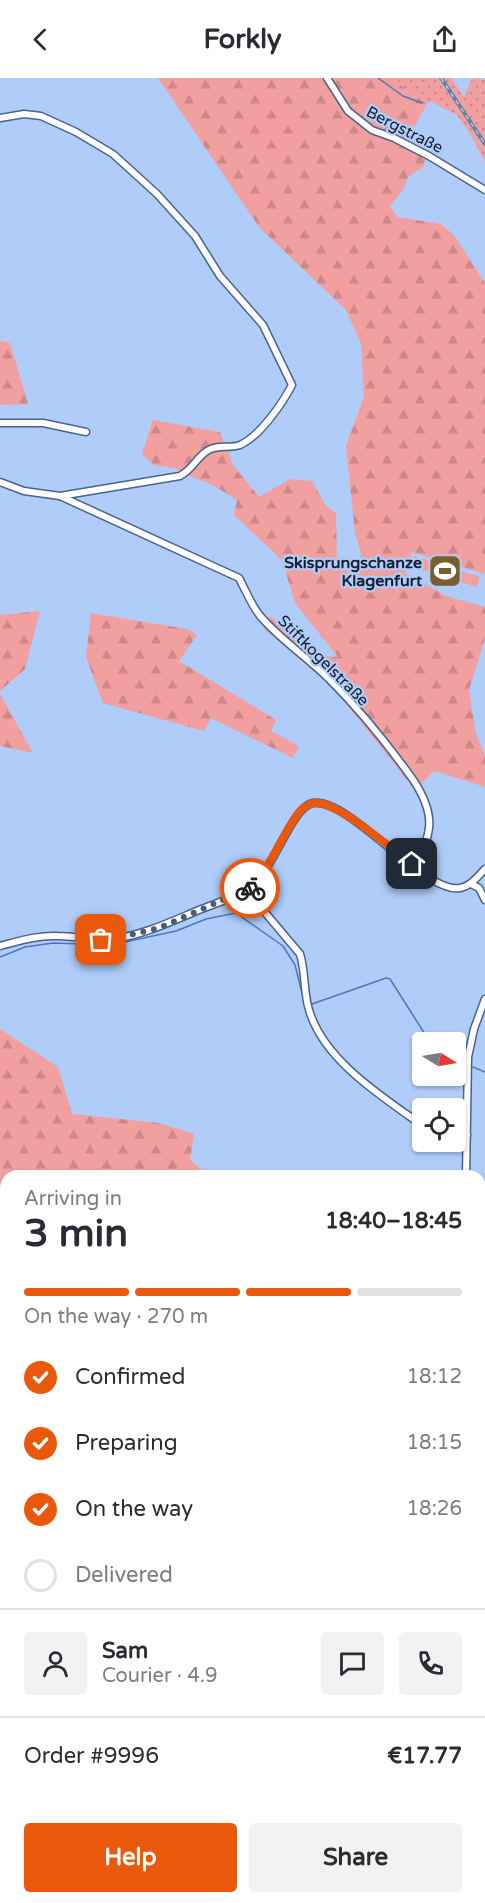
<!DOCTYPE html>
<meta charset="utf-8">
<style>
:root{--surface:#fff;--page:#f2f2f3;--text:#2b2b33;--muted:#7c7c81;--line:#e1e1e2;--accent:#ea580c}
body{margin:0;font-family:"Varela Round",sans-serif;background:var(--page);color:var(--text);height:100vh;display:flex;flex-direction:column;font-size:22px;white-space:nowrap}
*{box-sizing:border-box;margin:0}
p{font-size:20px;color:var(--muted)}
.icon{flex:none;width:33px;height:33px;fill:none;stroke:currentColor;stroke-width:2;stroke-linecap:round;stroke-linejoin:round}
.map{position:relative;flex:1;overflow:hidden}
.drawer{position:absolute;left:0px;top:1092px;width:486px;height:734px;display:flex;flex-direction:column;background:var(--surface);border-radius:18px 18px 0 0;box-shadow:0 2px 4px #0004}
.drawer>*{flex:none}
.needle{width:39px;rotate:101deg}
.buttons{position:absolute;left:412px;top:954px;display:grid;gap:12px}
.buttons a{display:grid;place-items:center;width:54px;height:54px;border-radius:6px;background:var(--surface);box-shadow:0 2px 4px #0004;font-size:30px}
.pin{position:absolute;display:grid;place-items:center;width:51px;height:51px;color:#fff;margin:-26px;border-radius:12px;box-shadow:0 3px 9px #0006}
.courier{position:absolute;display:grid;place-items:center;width:60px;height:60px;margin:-30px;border:4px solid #ea580c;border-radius:50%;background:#fff;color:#222;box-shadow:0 2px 8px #0007}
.overview em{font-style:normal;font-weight:700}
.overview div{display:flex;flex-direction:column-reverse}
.overview{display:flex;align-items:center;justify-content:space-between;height:102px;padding:0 24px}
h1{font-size:39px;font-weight:700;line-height:45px}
.bar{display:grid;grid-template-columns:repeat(4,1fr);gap:9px 6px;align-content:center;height:72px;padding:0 24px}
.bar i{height:8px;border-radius:4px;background:var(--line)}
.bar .on{background:var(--accent)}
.bar p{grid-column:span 4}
.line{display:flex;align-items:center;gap:15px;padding:0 24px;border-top:2px solid var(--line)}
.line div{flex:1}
.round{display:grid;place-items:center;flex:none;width:63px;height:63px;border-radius:6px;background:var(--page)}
ol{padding:0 24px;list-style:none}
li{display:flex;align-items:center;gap:18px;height:66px}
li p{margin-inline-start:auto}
li .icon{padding:6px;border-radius:50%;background:var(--accent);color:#fff;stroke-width:4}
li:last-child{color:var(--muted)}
li i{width:33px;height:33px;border:3px solid var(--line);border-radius:50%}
.action{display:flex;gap:12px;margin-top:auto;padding:12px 24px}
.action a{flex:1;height:69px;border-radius:6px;background:var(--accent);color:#fff;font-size:24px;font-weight:700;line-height:69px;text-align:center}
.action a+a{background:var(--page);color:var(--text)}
header{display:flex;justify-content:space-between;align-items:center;height:78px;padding:0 24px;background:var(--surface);font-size:27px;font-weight:700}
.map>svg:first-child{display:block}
.grass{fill:url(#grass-dots)}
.forest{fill:url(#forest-firs)}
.pitch{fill:#f19f9f}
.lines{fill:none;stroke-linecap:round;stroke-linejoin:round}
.stream{stroke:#4d77bc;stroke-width:1.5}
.minor-casing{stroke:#4a638b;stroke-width:9}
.minor{stroke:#fff;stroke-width:6}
.rail-casing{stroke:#687c9b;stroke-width:4}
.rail{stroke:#b0ccf9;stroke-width:1.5;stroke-dasharray:4.5;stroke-linecap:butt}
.done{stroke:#4b5c76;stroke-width:6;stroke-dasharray:0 10.8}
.route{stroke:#ea580c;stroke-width:8}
.labels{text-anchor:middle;stroke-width:4.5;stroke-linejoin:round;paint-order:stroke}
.street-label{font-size:16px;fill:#151f2f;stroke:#b0ccf9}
.poi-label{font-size:16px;font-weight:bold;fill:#151f2f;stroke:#b0ccf9;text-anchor:end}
</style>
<header><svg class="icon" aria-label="back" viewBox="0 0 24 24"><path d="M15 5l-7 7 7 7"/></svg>Forkly<svg class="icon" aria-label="share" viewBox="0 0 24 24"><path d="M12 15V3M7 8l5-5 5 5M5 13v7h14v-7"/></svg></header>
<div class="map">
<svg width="485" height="1825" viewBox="0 0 485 1825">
<defs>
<pattern id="grass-dots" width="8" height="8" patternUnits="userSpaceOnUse" patternTransform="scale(1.5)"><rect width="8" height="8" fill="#f19f9f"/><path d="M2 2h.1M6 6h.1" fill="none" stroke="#ce8889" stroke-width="1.8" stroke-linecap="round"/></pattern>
<pattern id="forest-firs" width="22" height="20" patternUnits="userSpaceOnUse" patternTransform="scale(1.5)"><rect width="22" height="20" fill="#f19f9f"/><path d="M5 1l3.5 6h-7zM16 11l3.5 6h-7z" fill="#ce8889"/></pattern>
</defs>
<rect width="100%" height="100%" fill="#b0ccf9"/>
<g class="grass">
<path d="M391,0H438L485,69V84L471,57L457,37L430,23L427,26Z"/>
<path d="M443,0H451L464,19L472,0L485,2V62Z"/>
</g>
<g class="forest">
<path d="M158,0H391L427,26L404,67L426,79L423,89L408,99L403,112L390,128L397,139L441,146L454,157L485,205V496L412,474L405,495L446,518L485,529V561L469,612L476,656L485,677V709L435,693L414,711L332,608L263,550L270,538L321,578L338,579L295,525L282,482L234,437L237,422L211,406L184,396L175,390L154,387L142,376L153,342L220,354L233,387L259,419L290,401L312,403L326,428L336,435L337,483L347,493L354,495L359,492L361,487V476L355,455L346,368L364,319L361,266L346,232L259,149Z"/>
<path d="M0,263L10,265L28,326L0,327Z"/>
<path d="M40,533L25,591L0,613V537Z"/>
<path d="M91,535L187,551L197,557L179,583L276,642L271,653L299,668L293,680L211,640L204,653L103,625L86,579Z"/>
<path d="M0,616L33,675L0,668Z"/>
<path d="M0,951L58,989L72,1036L159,1045L194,1056L190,1082L209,1098H6V1820H480V1328L485,1335V1825H0Z"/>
</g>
<path class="pitch" d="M414,478L480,499L477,509L410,488Z"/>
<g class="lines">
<g class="stream">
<path d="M378,0L403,18L422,25"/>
<path d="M0,879L25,869L53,865L111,867L176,853L206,841L236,835L283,868L295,887L305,927"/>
<path d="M312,926L386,900L390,901L430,964"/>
<path d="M456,983L464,986"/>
<path d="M473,989L485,994"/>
</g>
<defs>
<g id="minor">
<path d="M327,0L348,33L372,52L394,60L429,78L485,112"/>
<path d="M0,40L24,36L41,38L76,54L113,76L157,116L195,158L220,198L263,247L292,307C282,326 260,358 240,367C229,371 217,366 207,373C196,380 193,391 180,398L60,418"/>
<path d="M0,345H43L86,354"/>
<path d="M0,404L24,413L60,418L239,500C246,513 251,527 261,539C281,562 308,580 329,601C360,632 389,668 414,703C423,717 431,733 429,750C426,771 418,778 428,799"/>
<path d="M471,806L479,810L485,822"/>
<path d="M247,813L300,876C306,895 303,916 310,935C326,984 383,1019 423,1048"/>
<path d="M0,868C19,863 38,857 58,858C76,858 94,863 113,861C143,857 170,844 199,832C214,826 230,821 245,813C272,800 290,729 313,725C349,719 425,817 460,810C471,808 477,799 485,791"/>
<path d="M456,1061L467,1057"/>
<path d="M466,1098L468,979L474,951L485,921"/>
<path d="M480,1325L485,1332"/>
</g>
</defs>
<use href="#minor" class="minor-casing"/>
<use href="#minor" class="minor"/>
<defs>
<path id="rail" d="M441,0L485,66"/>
</defs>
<use href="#rail" class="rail-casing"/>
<use href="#rail" class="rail"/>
</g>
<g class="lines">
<path class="done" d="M101,862L113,861L159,850L250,810"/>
<path class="route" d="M250,810C271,789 280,761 297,737C302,730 308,725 316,725C338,724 393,772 412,786"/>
</g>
<defs>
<symbol id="stadium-square" viewBox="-11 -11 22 22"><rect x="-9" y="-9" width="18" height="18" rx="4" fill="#795e30" stroke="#b0ccf9"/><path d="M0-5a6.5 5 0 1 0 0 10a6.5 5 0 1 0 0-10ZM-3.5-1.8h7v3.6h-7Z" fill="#fff"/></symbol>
</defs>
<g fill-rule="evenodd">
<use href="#stadium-square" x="426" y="474" width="38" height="38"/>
</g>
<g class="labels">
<g class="street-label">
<text transform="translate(405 51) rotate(27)" y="6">Bergstraße</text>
<text transform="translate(324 582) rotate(45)" y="6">Stiftkogelstraße</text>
</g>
<g class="poi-label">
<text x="422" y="490">Skisprungschanze<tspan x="422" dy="18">Klagenfurt</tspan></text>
</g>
</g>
</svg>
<div class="buttons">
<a><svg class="needle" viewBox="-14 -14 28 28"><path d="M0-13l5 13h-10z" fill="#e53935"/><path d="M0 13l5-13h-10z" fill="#7c7c81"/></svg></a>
<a><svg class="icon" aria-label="locate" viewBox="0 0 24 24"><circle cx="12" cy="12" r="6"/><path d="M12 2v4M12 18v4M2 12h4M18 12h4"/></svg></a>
</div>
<div class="pin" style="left:101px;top:862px;background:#ea580c"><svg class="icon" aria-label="bag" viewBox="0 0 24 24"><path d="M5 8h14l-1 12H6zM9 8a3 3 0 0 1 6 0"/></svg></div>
<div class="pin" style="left:412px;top:786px;background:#1f2937"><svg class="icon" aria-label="home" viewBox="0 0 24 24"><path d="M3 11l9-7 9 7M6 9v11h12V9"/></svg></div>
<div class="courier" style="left:250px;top:810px"><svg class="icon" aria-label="bike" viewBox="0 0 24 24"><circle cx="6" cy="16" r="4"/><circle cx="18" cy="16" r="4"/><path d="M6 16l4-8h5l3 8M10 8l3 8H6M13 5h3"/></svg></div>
<section class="drawer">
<div class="overview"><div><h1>3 min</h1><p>Arriving in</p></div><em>18:40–18:45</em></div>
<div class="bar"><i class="on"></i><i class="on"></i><i class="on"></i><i></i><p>On the way · 270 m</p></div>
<ol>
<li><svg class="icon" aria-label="check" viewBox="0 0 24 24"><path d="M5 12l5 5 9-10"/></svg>Confirmed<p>18:12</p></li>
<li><svg class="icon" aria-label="check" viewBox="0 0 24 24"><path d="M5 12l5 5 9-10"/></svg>Preparing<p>18:15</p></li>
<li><svg class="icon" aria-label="check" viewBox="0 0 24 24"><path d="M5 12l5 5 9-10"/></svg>On the way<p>18:26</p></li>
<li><i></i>Delivered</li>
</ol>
<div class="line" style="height:108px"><a class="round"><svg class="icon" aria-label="person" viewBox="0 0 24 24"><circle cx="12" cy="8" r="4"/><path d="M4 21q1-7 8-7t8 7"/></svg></a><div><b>Sam</b><p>Courier · 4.9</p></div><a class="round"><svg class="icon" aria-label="chat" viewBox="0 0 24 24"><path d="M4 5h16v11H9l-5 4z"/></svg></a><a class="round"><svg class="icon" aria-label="phone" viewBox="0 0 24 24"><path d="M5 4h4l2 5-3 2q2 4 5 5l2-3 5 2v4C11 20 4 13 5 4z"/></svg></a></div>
<div class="line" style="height:78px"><div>Order #9996</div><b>€17.77</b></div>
<div class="action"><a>Help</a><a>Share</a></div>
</section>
</div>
